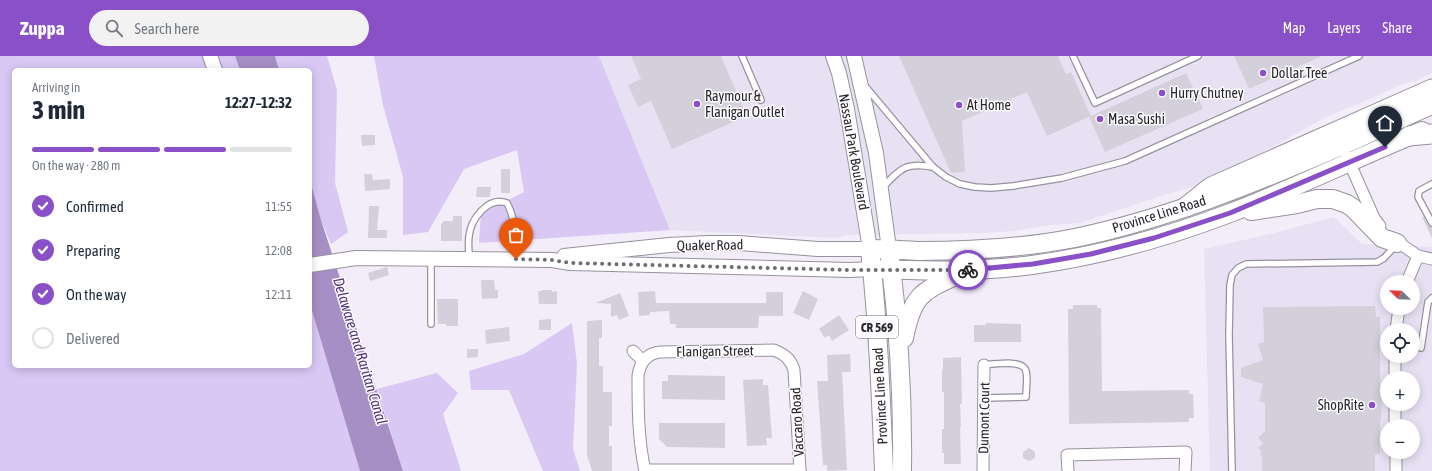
<!DOCTYPE html>
<meta charset="utf-8">
<style>
:root{--surface:#fff;--page:#f2f2f3;--text:#1f2937;--muted:#747a83;--line:#e0e1e3;--accent:#8950c7}
body{margin:0;font-family:"Asap Condensed",sans-serif;background:var(--page);color:var(--text);height:100vh;display:flex;flex-direction:column;font-size:15px;white-space:nowrap}
*{box-sizing:border-box;margin:0}
p{font-size:13px;color:var(--muted)}
.icon{flex:none;width:22px;height:22px;fill:none;stroke:currentColor;stroke-width:2;stroke-linecap:round;stroke-linejoin:round}
.map{position:relative;flex:1;overflow:hidden}
.panel{position:absolute;left:12px;top:12px;width:300px;height:300px;display:flex;flex-direction:column;background:var(--surface);border-radius:6px;box-shadow:0 2px 10px #0003}
.panel>*{flex:none}
.needle{width:26px;rotate:293deg}
.fabs{position:absolute;left:1380px;top:219px;display:grid;gap:8px}
.fabs a{display:grid;place-items:center;width:40px;height:40px;border-radius:50%;background:var(--surface);box-shadow:0 2px 10px #0003;font-size:20px}
.pin{position:absolute;display:grid;place-items:center;width:34px;height:34px;color:#fff;margin:-41px -17px;border-radius:50% 50% 50% 0;rotate:-45deg;box-shadow:0 0 4px #0007}
.pin .icon{rotate:45deg}
.courier{position:absolute;display:grid;place-items:center;width:40px;height:40px;margin:-20px;border:3px solid #8950c7;border-radius:50%;background:#fff;color:#222;box-shadow:0 1px 5px #0007}
.headline em{font-style:normal;font-weight:700}
.headline div{display:flex;flex-direction:column-reverse}
.headline{display:flex;align-items:center;justify-content:space-between;height:68px;padding:0 20px}
h1{font-size:26px;font-weight:700;line-height:30px}
.bar{display:grid;grid-template-columns:repeat(4,1fr);gap:6px 4px;align-content:center;height:48px;padding:0 20px}
.bar i{height:5px;border-radius:3px;background:var(--line)}
.bar .active{background:var(--accent)}
.bar p{grid-column:span 4}
ol{padding:0 20px;list-style:none}
li{display:flex;align-items:center;gap:12px;height:44px}
li p{margin-inline-start:auto}
li .icon{padding:4px;border-radius:50%;background:var(--accent);color:#fff;stroke-width:4}
li:last-child{color:var(--muted)}
li i{width:22px;height:22px;border:2px solid var(--line);border-radius:50%}
header{display:flex;align-items:center;gap:24px;box-sizing:border-box;height:56px;padding:0 20px;background:var(--accent);color:#fff}
header strong{font-size:19px}
nav{display:flex;gap:22px;margin-inline-start:auto;font-size:14px}
.search{width:280px;height:36px;background:var(--page);display:flex;align-items:center;gap:10px;box-sizing:border-box;padding:0 14px;border-radius:22px;color:var(--muted);font-size:15px}
.map>svg:first-child{display:block}
.built{fill:#e8e1f4;fill-rule:evenodd}
.green{fill:#d9c7f4}
.water{fill:#a68fc5}
.building{fill:#d4d0db}
.lines{fill:none;stroke-linecap:round;stroke-linejoin:round}
.service-casing{stroke:#96929d;stroke-width:8}
.minor-casing{stroke:#96929d;stroke-width:13}
.tertiary-casing{stroke:#96929d;stroke-width:16}
.primary-casing{stroke:#96929d;stroke-width:20}
.trunk-casing{stroke:#96929d;stroke-width:21}
.service{stroke:#fff;stroke-width:5.5}
.minor{stroke:#fff;stroke-width:11}
.tertiary{stroke:#fff;stroke-width:14}
.primary{stroke:#fff;stroke-width:18}
.trunk{stroke:#fff;stroke-width:19}
.done{stroke:#6f6c73;stroke-width:4;stroke-dasharray:0 7.2}
.route{stroke:#8950c7;stroke-width:5}
.poi-dot{fill:#8950c7;stroke:#fdfcff;stroke-width:1.5}
.labels{text-anchor:middle;stroke-width:3;stroke-linejoin:round;paint-order:stroke}
.shield{fill:#fdfcff;stroke:#69676b;stroke-width:1}
.shield-label{font-size:13px;font-weight:bold;fill:#29272b}
.poi-label{font-size:14px;fill:#29272b;stroke:#fdfcff;text-anchor:start}
.street-label{font-size:14px;fill:#29272b;stroke:#fdfcff}
.water-label{font-size:15px;font-style:italic;fill:#543578;stroke:#fdfcff}
</style>
<header>
<strong>Zuppa</strong>
<div class="search"><svg class="icon" aria-label="search" viewBox="0 0 24 24"><circle cx="10" cy="10" r="6"/><path d="M15 15l6 6"/></svg>Search here</div>
<nav><a>Map</a><a>Layers</a><a>Share</a></nav>
</header>
<div class="map">
<svg width="1432" height="415" viewBox="0 0 1432 415">
<rect width="100%" height="100%" fill="#f2edf9"/>
<g class="built">
<path d="M599,0H1432V17L1416,25L1400,29L1377,40L1326,61L1274,90L1246,109L1202,128L1167,138L1080,167L1049,169L1015,175L982,177L848,179L834,182L670,174Z"/>
<path d="M1334,161L1362,188L1432,191V415H1210L1204,193L1274,177ZM1387,226H1413V252H1387ZM1387,274H1413V300H1387ZM1387,322H1413V348H1387ZM1387,370H1413V396H1387Z"/>
</g>
<g class="green">
<path d="M0,0H235L240,14H14V310H310V248L360,415H0Z"/>
<path d="M275,0H327L337,34L335,127L348,176L331,188L321,164L310,124V14H279Z"/>
<path d="M374,0H599L670,174L479,187L481,158L524,136L517,94L464,113L428,176L403,179V121L383,49Z"/>
<path d="M572,267L577,308L573,393L580,415H543L509,334H471L469,315L524,298Z"/>
<path d="M437,317L458,337L443,358L461,415H403L377,333Z"/>
</g>
<g class="water">
<path d="M235,0H275L279,14H240Z"/>
<path d="M310,124L321,164L403,415H360L310,248C310,239 312,223 310,216Z"/>
</g>
<g class="building">
<path d="M631,0H721L747,60L672,93L651,45L638,51L628,29L641,23Z"/>
<path d="M899,0H1058L1066,18L1071,16L1091,60L1047,80L1027,36L962,65L965,116L951,117Z"/>
<path d="M1234,0H1322L1249,33Z"/>
<path d="M1186,17L1203,53L1105,96L1089,61Z"/>
<path d="M361,79H375V89L362,90Z"/>
<rect x="501" y="113" width="9" height="24"/>
<path d="M364,118H372L373,124L390,123V133L365,135Z"/>
<path d="M477,131H491L490,141H476Z"/>
<path d="M369,150H379L377,174H387V182H368Z"/>
<path d="M453,160H462V185H441V168L443,167V165H453Z"/>
<path d="M1422,161H1424L1428,169L1432,171V182Z"/>
<path d="M387,211L389,219L370,225L368,217Z"/>
<path d="M481,224H494L495,234H498V242L482,243Z"/>
<path d="M542,234H552V236L557,235V248H539L538,235H542Z"/>
<path d="M655,235L656,247H766V236H783V260H759L758,272H676V268H670L669,255L650,256V259L639,260L638,236Z"/>
<path d="M803,235L818,243L809,264L793,257Z"/>
<path d="M620,237L629,260L619,264L617,259L611,261V248L595,247Z"/>
<path d="M437,243H458V270H446V268H438Z"/>
<path d="M1073,249H1097V252H1101L1102,335L1189,334V338H1193L1194,362H1189V366L1069,368L1068,253H1073Z"/>
<path d="M1375,250L1376,261H1380V333H1382L1381,364H1380V398H1375V415H1262V401L1260,398L1262,396L1258,392L1263,387L1258,382L1265,375V347L1259,345L1263,328L1241,321V312L1263,304L1258,288L1264,286L1263,251Z"/>
<path d="M839,259L849,274L832,285L829,279L825,282L819,273Z"/>
<path d="M551,263V274H539V264Z"/>
<path d="M602,264V282H599V310H603V336H612V370H609V390H612V415H592L587,399V265Z"/>
<path d="M986,267L1021,268V286H974V269H986Z"/>
<path d="M509,271L510,285L486,288L485,274Z"/>
<path d="M467,293H478V301L467,302Z"/>
<path d="M850,298L851,316H842L847,414L827,415V409H823L817,325H828L827,299Z"/>
<path d="M961,301L962,348H960L961,371H960L961,408H944V397H942V373H944V336H942V313H943V302Z"/>
<path d="M668,319L725,320V344L662,343V325H668Z"/>
<path d="M763,323V329H768L772,382H766L767,389L747,390L743,324Z"/>
<path d="M659,367H725V392L667,391L659,383Z"/>
<path d="M1029,392L1035,396V402L1029,405L1023,402V396Z"/>
</g>
<g class="lines">
<defs>
<g id="service">
<path d="M742,0L761,44"/>
<path d="M1073,0L1095,47L1198,0"/>
<path d="M865,30L933,111L946,121L960,128L975,131L991,132L1013,130L1062,122L1125,105L1359,0"/>
<path d="M1432,128L1419,135L1418,141L1432,167"/>
<path d="M883,131C901,112 906,106 933,111"/>
<path d="M469,203C469,196 468,188 469,180C471,163 488,140 507,147C516,164 516,184 516,203"/>
<path d="M431,268V204"/>
<path d="M1421,292L1428,246L1432,242"/>
<path d="M984,342L1026,341C1026,333 1028,322 1026,315C1023,303 993,308 984,309"/>
<path d="M1232,415L1229,279L1230,229L1232,219L1238,212L1246,208L1377,206L1384,202L1396,189"/>
</g>
<g id="minor">
<path d="M1347,101L1374,162L1380,170"/>
<path d="M1392,182L1418,200L1432,203"/>
<path d="M1407,226L1418,200"/>
<path d="M1396,274L1399,252"/>
<path d="M633,295L643,305"/>
<path d="M1395,300V322"/>
<path d="M1395,348V370"/>
<path d="M1396,396V415"/>
<path d="M645,414H800"/>
<path d="M645,415C638,383 638,352 638,320C640,306 647,297 661,296L774,294C784,298 791,303 794,314L800,415"/>
<path d="M983,415L984,309"/>
<path d="M1068,415L1067,399L1186,396L1185,415"/>
</g>
<g id="tertiary">
<path d="M210,0L215,14"/>
<path d="M854,0L876,97L889,193"/>
<path d="M564,200L669,189L708,187H739L818,193H870L847,53L839,17L833,0"/>
<path d="M310,209L356,202L552,204L570,207L850,214L872,213"/>
</g>
<g id="primary">
<path d="M1251,155L1297,148L1317,143H1333L1347,148L1353,152L1382,182L1397,187"/>
<path d="M890,202C899,273 903,344 902,415"/>
<path d="M872,213C925,215 979,216 1032,209C1099,200 1167,181 1230,157C1295,132 1358,101 1422,75"/>
<path d="M904,282C913,236 923,235 964,216"/>
<path d="M884,415C881,341 878,267 870,193C886,193 902,194 918,195C970,195 1024,192 1075,182C1167,163 1255,127 1341,90C1371,77 1401,62 1432,49"/>
</g>
<g id="trunk">
<path d="M1409,80L1432,78"/>
<path d="M1186,151L1211,131L1432,33"/>
</g>
</defs>
<use href="#service" class="service-casing"/>
<use href="#minor" class="minor-casing"/>
<use href="#tertiary" class="tertiary-casing"/>
<use href="#primary" class="primary-casing"/>
<use href="#trunk" class="trunk-casing"/>
<use href="#service" class="service"/>
<use href="#minor" class="minor"/>
<use href="#tertiary" class="tertiary"/>
<use href="#primary" class="primary"/>
<use href="#trunk" class="trunk"/>
</g>
<g class="lines">
<path class="done" d="M516,203L552,204L570,207L850,214H968"/>
<path class="route" d="M968,214L1033,208L1091,198L1154,182L1230,157L1385,91"/>
</g>
<g class="poi-dot">
<circle cx="1263" cy="17" r="4"/>
<circle cx="1162" cy="37" r="4"/>
<circle cx="697" cy="48" r="4"/>
<circle cx="959" cy="49" r="4"/>
<circle cx="1100" cy="63" r="4"/>
<circle cx="1372" cy="349" r="4"/>
</g>
<g class="labels">
<rect class="shield" x="856" y="260" width="42" height="22" rx="3"/>
<g class="shield-label">
<text x="877" y="276">CR 569</text>
</g>
<g class="poi-label">
<text x="1271" y="22">Dollar Tree</text>
<text x="1170" y="42">Hurry Chutney</text>
<text x="705" y="45">Raymour &amp;<tspan x="705" dy="16">Flanigan Outlet</tspan></text>
<text x="967" y="54">At Home</text>
<text x="1108" y="68">Masa Sushi</text>
<text x="1364" y="354" text-anchor="end">ShopRite</text>
</g>
<g class="street-label">
<text transform="translate(854 96) rotate(80)" y="5">Nassau Park Boulevard</text>
<text transform="translate(1159 158) rotate(-17)" y="5">Province Line Road</text>
<text transform="translate(710 189) rotate(-1)" y="5">Quaker Road</text>
<text transform="translate(715 295) rotate(-1)" y="5">Flanigan Street</text>
<text transform="translate(880 340) rotate(-93)" y="5">Province Line Road</text>
<text transform="translate(984 362) rotate(-89)" y="5">Dumont Court</text>
<text transform="translate(797 366) rotate(-93)" y="5">Vaccaro Road</text>
</g>
<g class="water-label">
<text transform="translate(360 295) rotate(73)" y="5">Delaware and Raritan Canal</text>
</g>
</g>
</svg>
<div class="fabs">
<a><svg class="needle" viewBox="-14 -14 28 28"><path d="M0-13l5 13h-10z" fill="#e53935"/><path d="M0 13l5-13h-10z" fill="#747a83"/></svg></a>
<a><svg class="icon" aria-label="locate" viewBox="0 0 24 24"><circle cx="12" cy="12" r="6"/><path d="M12 2v4M12 18v4M2 12h4M18 12h4"/></svg></a>
<a>+</a>
<a>−</a>
</div>
<div class="pin" style="left:516px;top:203px;background:#ea580c"><svg class="icon" aria-label="bag" viewBox="0 0 24 24"><path d="M5 8h14l-1 12H6zM9 8a3 3 0 0 1 6 0"/></svg></div>
<div class="pin" style="left:1385px;top:91px;background:#1f2937"><svg class="icon" aria-label="home" viewBox="0 0 24 24"><path d="M3 11l9-7 9 7M6 9v11h12V9"/></svg></div>
<div class="courier" style="left:968px;top:214px"><svg class="icon" aria-label="bike" viewBox="0 0 24 24"><circle cx="6" cy="16" r="4"/><circle cx="18" cy="16" r="4"/><path d="M6 16l4-8h5l3 8M10 8l3 8H6M13 5h3"/></svg></div>
<section class="panel">
<div class="headline"><div><h1>3 min</h1><p>Arriving in</p></div><em>12:27–12:32</em></div>
<div class="bar"><i class="active"></i><i class="active"></i><i class="active"></i><i></i><p>On the way · 280 m</p></div>
<ol>
<li><svg class="icon" aria-label="check" viewBox="0 0 24 24"><path d="M5 12l5 5 9-10"/></svg>Confirmed<p>11:55</p></li>
<li><svg class="icon" aria-label="check" viewBox="0 0 24 24"><path d="M5 12l5 5 9-10"/></svg>Preparing<p>12:08</p></li>
<li><svg class="icon" aria-label="check" viewBox="0 0 24 24"><path d="M5 12l5 5 9-10"/></svg>On the way<p>12:11</p></li>
<li><i></i>Delivered</li>
</ol>
</section>
</div>
